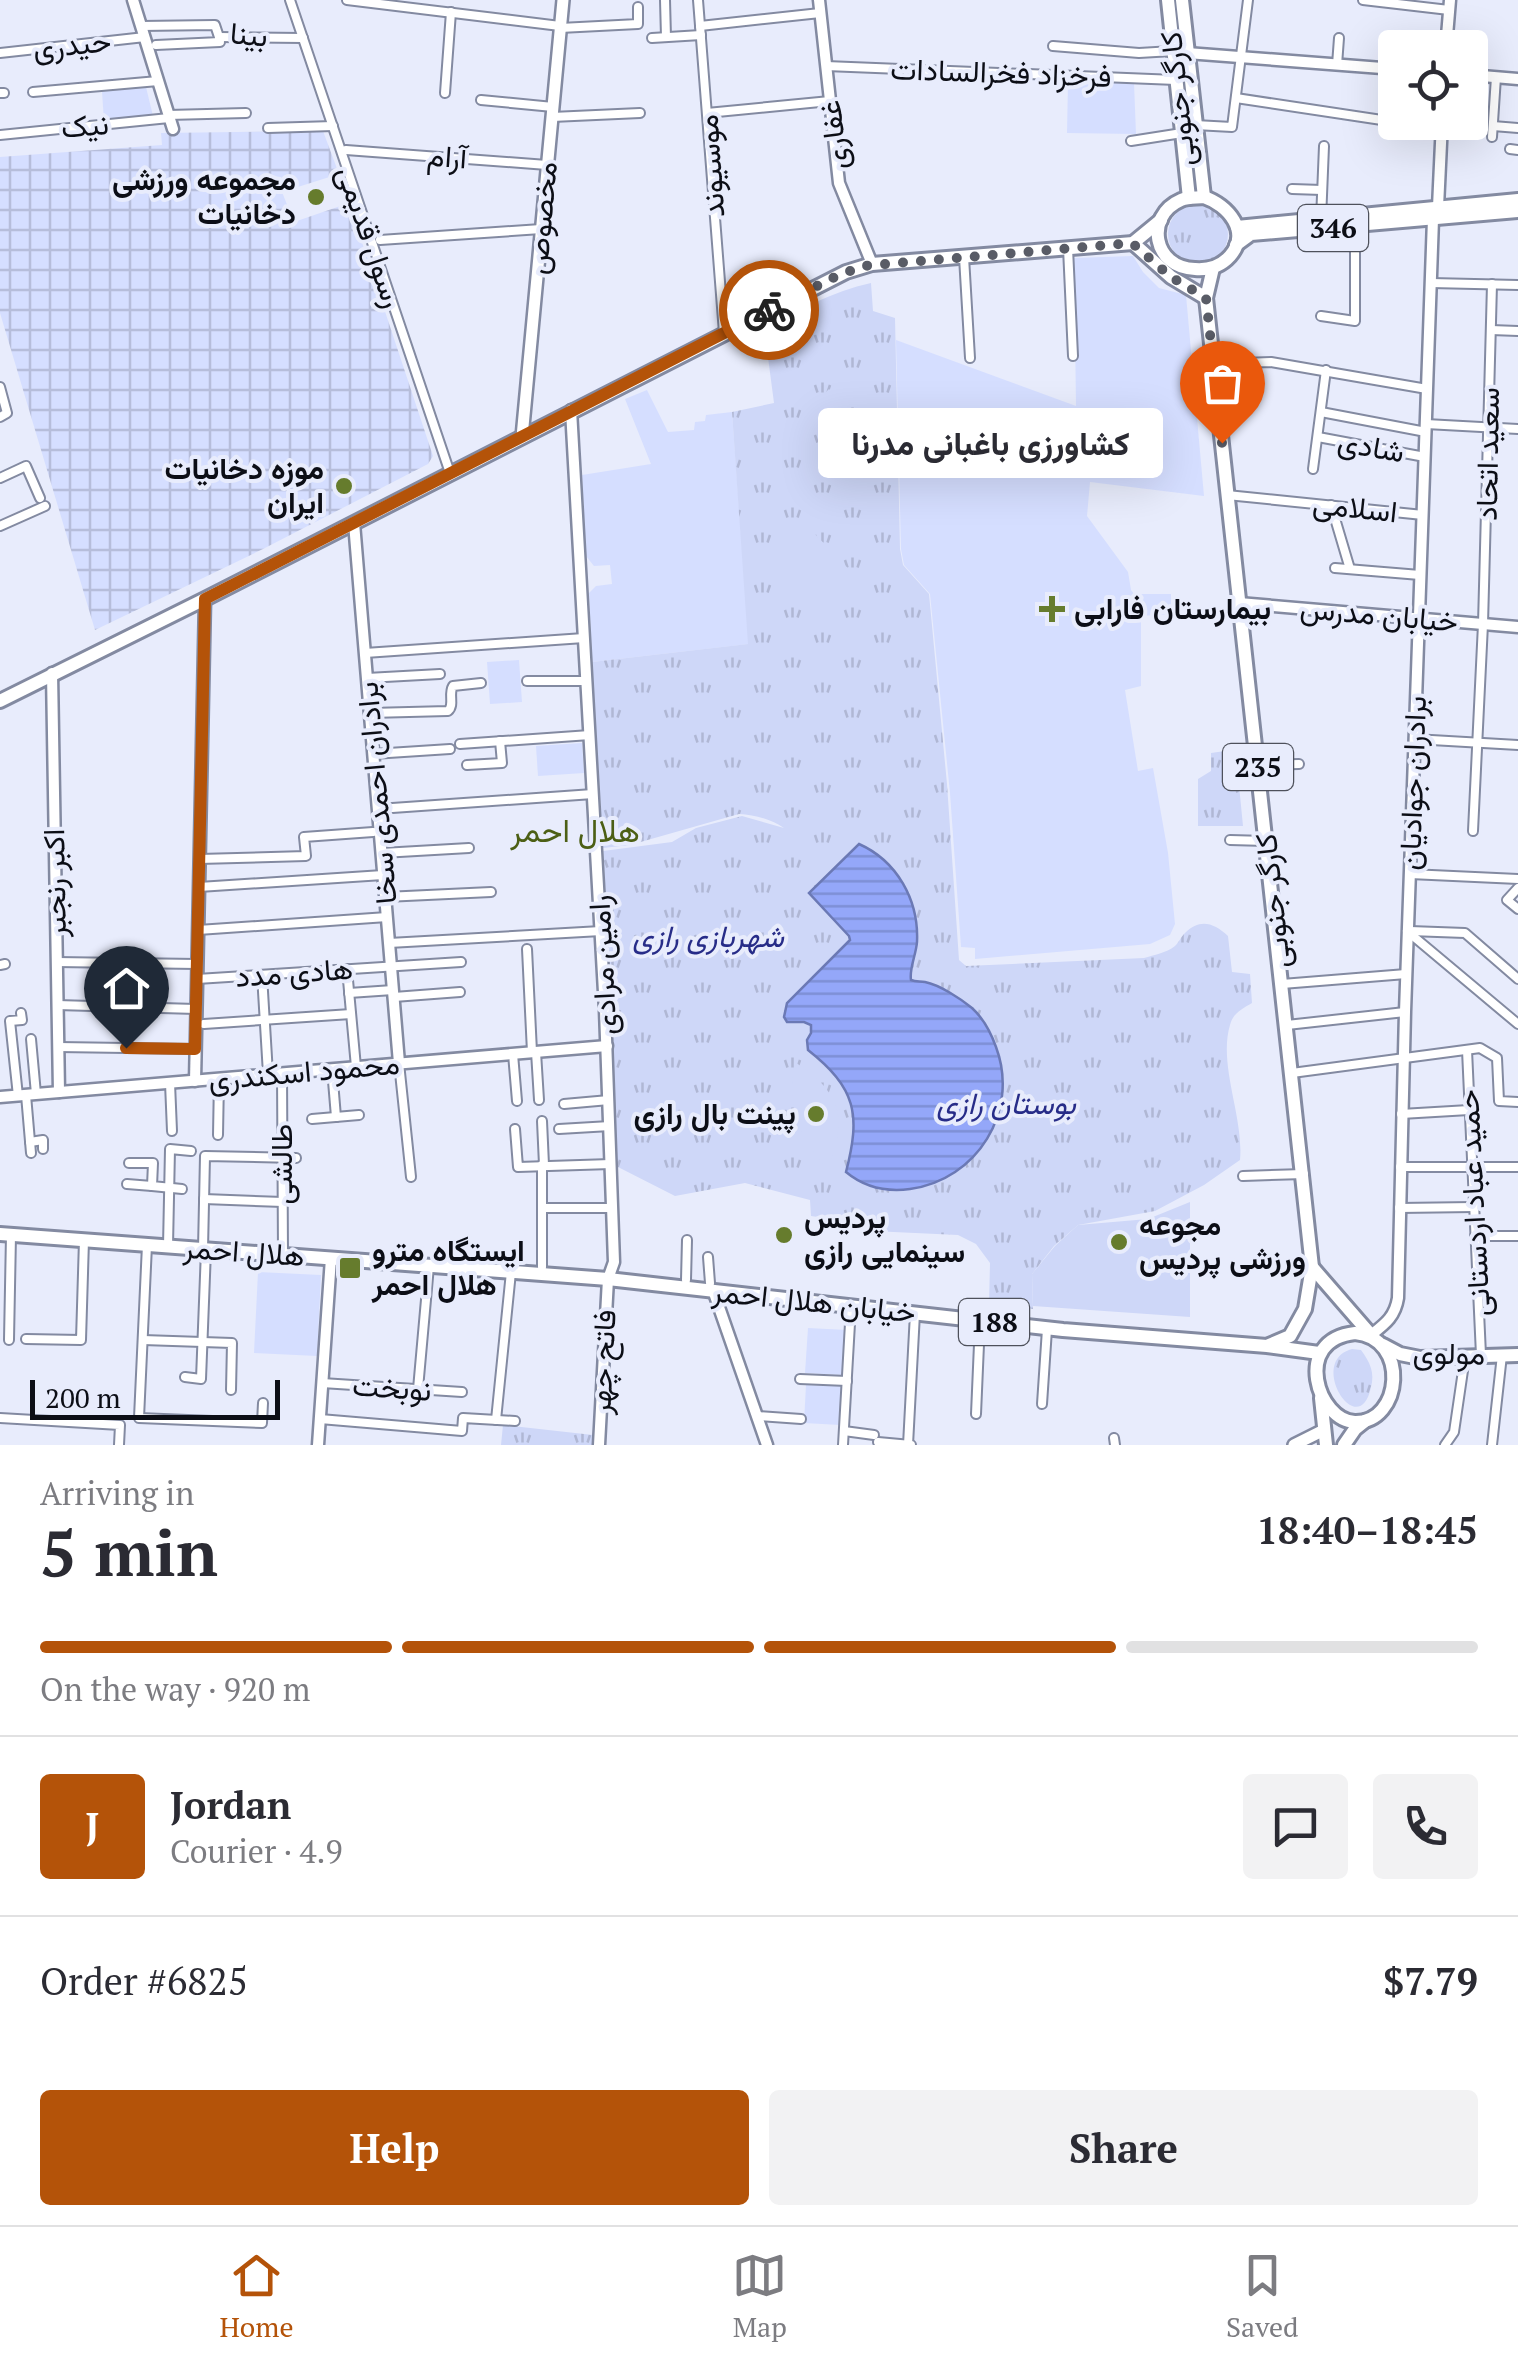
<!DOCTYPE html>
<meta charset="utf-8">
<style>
:root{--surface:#fff;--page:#f2f2f3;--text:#2b2b33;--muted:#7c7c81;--line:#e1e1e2;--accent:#b45309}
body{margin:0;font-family:"PT Serif",Vazirmatn,serif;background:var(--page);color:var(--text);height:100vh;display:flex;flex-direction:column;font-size:38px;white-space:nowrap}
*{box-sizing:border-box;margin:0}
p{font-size:32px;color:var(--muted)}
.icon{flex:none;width:55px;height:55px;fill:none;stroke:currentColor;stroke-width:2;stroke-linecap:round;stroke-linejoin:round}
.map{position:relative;height:1445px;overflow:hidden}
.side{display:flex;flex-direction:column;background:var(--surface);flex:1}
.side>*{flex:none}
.fabs{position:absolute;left:1378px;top:30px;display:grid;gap:20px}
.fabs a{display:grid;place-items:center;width:110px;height:110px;border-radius:10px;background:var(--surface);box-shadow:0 10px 40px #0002;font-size:50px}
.scale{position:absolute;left:30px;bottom:25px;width:250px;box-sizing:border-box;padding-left:10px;border:5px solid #0c0e16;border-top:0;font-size:28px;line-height:35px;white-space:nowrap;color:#0c0e16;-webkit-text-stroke:8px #e8ecfc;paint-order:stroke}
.pin{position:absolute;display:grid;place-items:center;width:85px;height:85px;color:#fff;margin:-102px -42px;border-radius:50% 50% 50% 0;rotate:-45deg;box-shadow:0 0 10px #0007}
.pin .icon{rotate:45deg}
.courier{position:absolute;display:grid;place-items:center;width:100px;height:100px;margin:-50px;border:8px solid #b45309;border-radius:50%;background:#fff;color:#222;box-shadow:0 2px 12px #0007}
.bubble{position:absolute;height:70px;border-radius:10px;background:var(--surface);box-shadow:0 10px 40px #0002;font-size:32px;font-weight:800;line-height:70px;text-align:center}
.head em{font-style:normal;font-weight:800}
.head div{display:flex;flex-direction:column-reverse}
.head{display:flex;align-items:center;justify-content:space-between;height:170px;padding:0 40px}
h1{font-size:65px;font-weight:800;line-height:75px}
.bar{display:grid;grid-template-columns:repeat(4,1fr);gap:15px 10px;align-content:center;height:120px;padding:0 40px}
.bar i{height:12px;border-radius:8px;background:var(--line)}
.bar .selected{background:var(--accent)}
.bar p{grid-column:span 4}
.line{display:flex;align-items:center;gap:25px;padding:0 40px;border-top:2px solid var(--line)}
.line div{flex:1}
.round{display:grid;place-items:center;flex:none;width:105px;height:105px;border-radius:10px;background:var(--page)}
.action{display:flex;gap:20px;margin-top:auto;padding:20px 40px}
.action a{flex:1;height:115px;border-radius:10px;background:var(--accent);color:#fff;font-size:40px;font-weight:800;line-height:115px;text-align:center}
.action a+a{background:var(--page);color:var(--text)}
.dock{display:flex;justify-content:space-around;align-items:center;height:140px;border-top:2px solid var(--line);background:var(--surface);font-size:28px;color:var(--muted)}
.dock a{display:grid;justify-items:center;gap:5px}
.dock .selected{color:var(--accent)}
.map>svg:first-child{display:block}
.built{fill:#d5deff}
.industrial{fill:url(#industrial-grid)}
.grass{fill:url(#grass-tufts)}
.garden{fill:#ced7f8}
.water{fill:url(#water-rules);stroke:#6b79b5;stroke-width:2.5}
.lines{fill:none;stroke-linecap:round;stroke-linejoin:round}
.minor-casing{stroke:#838aa1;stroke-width:12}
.tertiary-casing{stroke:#838aa1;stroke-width:15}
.secondary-casing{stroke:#838aa1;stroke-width:16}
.primary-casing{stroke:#838aa1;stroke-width:18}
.minor{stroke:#fff;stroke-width:8}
.tertiary{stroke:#fff;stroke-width:10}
.secondary{stroke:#fff;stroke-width:11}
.primary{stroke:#fff;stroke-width:12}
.done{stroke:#595c66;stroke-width:10;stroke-dasharray:0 18}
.route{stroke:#b45309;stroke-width:12}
.poi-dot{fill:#667c2d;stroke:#e8ecfc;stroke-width:4}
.labels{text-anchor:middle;stroke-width:8;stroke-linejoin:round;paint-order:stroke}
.shield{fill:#e8ecfc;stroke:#4e515b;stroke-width:2.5}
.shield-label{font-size:28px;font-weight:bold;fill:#0c0e16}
.street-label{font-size:30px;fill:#0c0e16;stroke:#e8ecfc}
.poi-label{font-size:30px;font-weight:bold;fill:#0c0e16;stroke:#e8ecfc;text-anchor:start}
.park-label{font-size:30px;font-style:italic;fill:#272c88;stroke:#e8ecfc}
.neighbourhood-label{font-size:32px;fill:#4c5f15;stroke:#e8ecfc}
</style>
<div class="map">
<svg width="1518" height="1445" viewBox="0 0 1518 1445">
<defs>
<pattern id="industrial-grid" width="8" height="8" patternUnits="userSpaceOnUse" patternTransform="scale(2.5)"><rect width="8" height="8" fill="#d5deff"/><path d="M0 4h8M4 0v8" fill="none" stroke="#b6bdda"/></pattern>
<pattern id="grass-tufts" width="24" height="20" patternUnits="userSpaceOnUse" patternTransform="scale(2.5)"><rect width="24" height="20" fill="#ced7f8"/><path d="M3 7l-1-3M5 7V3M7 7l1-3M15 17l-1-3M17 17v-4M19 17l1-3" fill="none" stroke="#b0b7d4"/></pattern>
<pattern id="water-rules" width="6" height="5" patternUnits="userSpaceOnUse" patternTransform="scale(2.5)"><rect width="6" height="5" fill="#94a7f9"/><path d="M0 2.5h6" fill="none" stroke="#7e8fd5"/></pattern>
</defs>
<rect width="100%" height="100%" fill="#e8ecfc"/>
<g class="built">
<path d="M1068,82L1134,83L1136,134L1067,133Z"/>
<path d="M146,87L153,116L104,122L102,91Z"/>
<path d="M1133,256L1143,272L1159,288L1186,295L1204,496L1090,482L1087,516L1128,572L1131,590L1134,594H1171V614L1141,616V686L1125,690L1138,771L1153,768L1168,853L1175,924L1170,935L1150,944L975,959V948L961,947L950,793L930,594L904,565L901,549L896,340L1076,406L1074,258Z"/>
<path d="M647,390L668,432L694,430L695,422L705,421L706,415L732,412L749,644L592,662L589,593L596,586L612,584L610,565L594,566L586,556L582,475L651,464L625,399Z"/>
<path d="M519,660L522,702L490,704L487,662Z"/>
<path d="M582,743L584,773L538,776L536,746Z"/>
<path d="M258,1272L321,1275L317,1356L254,1353Z"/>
<path d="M808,1328L847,1330L843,1375L805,1373Z"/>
<path d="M806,1385L842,1386L840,1425L804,1423Z"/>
</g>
<path class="industrial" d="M323,131L339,174L282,192L294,222L349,203L433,456L428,464L263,549L95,630L0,313V157L162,145L161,133Z"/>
<g class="grass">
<circle cx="1198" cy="234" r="30"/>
<path d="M871,283L873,311L895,318L900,549L903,565L929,594L947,784L959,960L966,966L1144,958C1154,955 1166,953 1175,946C1180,941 1180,938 1185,933C1200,918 1214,923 1228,936L1232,972L1250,974L1252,1003C1242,1009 1233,1013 1230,1025C1218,1065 1244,1117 1240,1160L1204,1185L1155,1211L1078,1225L1054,1246L1032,1274L1033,1309L989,1305L990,1263L976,1244L958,1235L872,1231L837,1220L811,1216L810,1200L745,1183L675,1196L616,1166L612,1004L603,851L672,842L696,828L742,816L784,828C771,819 755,815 739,814L630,845L603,848L592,662L748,644L732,412L774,403L764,327C798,311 833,291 871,283Z"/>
<path d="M1225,751L1226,766L1237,765L1243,826H1198V779L1211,771V753Z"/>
<path d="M1352,1349L1361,1350C1370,1362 1375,1373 1371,1387C1359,1444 1306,1361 1352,1349Z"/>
<path d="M503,1425L593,1435L592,1445H501Z"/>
</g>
<g class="garden">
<path d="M829,389L857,417L839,435L811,407Z"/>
<path d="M812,531L867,588L825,628L770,570Z"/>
<path d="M795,1062C841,1093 848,1116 828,1169C799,1139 786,1104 795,1062Z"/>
<path d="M1190,1202V1317L1033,1306L1032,1274L1055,1246L1078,1225L1148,1219Z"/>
</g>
<path class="water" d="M859,844C897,861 919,900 917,942C916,955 909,969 911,980C916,982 920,981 925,982C940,985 961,999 972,1008C983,1018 991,1033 996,1047C1020,1111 977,1180 910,1189C887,1192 864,1187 846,1172C861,1114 856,1088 808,1050L807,1040L811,1033V1025L804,1022H787L784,1017L787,1003L850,940L849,936L809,893Z"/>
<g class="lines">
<defs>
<g id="minor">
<path d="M290,0L450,473"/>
<path d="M347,0L560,26"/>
<path d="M665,0L666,37"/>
<path d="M698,0L724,333"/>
<path d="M1363,0L1449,10"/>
<path d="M141,26L215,25L219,37"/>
<path d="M700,26L820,13"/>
<path d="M560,28L638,24V7"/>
<path d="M219,37L303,38"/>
<path d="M652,38L701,35"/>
<path d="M156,45L220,42L219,37"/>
<path d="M1053,46L1139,53L1173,51"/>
<path d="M0,53L145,37"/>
<path d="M1337,65L1339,38"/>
<path d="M826,66L1176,80"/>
<path d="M33,92L158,81"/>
<path d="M0,93H4"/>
<path d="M445,93L451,12"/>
<path d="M1236,98L1395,122"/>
<path d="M481,100L553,107"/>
<path d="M707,113L830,101"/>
<path d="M168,115L246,113"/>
<path d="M552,117L640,113"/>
<path d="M1399,122L1441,129"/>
<path d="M1195,125L1232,127L1248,0"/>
<path d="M1493,126L1518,128"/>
<path d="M268,128L333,126"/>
<path d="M0,135L169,118"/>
<path d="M1492,137L1496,77"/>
<path d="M1131,141L1182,133"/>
<path d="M1510,149L1518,150"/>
<path d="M346,150L547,165"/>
<path d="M1292,189L1322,190"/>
<path d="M1321,220L1324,146"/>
<path d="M380,240L541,229"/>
<path d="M1068,248L1073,356"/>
<path d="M964,257L970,358"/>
<path d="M1431,283L1518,285"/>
<path d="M1321,316L1355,321V226"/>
<path d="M1491,330L1518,331"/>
<path d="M1213,364L1271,362L1427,389"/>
<path d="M0,387L7,413L0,417"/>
<path d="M1321,412L1426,432"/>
<path d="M1426,424L1518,429"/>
<path d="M1318,437L1425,457"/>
<path d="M1313,469L1326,370"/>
<path d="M0,478L26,466L40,498"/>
<path d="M1227,495L1423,515"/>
<path d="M1331,505L1350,569"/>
<path d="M0,526L45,506"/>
<path d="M1335,568L1420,575"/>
<path d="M365,653L584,638"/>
<path d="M367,678L440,674"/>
<path d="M527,681H587"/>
<path d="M370,713L448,711C455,705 448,694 453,686L481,683"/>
<path d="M1414,739L1518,745"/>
<path d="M460,744L590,735"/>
<path d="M373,754L450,749"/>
<path d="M467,765L502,763L500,741"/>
<path d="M1257,765L1299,764"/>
<path d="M378,809L593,794"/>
<path d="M1473,831L1483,624L1492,284"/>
<path d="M1230,840L1266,841"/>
<path d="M382,853L469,848"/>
<path d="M199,859L306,856L304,837L373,832"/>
<path d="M1410,874L1518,879"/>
<path d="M199,887L383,875"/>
<path d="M1518,888L1507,900L1518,909"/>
<path d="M385,897L491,892"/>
<path d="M198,930L387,917"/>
<path d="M1407,931L1518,1024"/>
<path d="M1410,931L1465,933L1518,979"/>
<path d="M389,943L601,931"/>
<path d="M527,949L532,1052"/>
<path d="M56,962L197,964"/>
<path d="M0,965L5,964"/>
<path d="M347,969L356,1067"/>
<path d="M262,975L268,1074"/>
<path d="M197,979L461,962"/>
<path d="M1282,984L1406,974"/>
<path d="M349,993L393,990"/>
<path d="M394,997L460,992"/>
<path d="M57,1005L196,1009"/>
<path d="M204,1024L351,1014"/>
<path d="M1287,1025L1405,1012"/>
<path d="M31,1039L36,1094"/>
<path d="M58,1047L195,1049"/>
<path d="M1467,1050L1481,1355"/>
<path d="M536,1052L539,1100"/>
<path d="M513,1054L517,1101"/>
<path d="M399,1063L411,1177"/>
<path d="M332,1069L336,1117"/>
<path d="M282,1073L283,1255"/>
<path d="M1292,1073L1480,1048L1497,1058L1499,1101L1518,1102"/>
<path d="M170,1083L172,1131"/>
<path d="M26,1095L31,1153"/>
<path d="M18,1096L10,1021L22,1020L21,1013"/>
<path d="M564,1104L609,1100"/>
<path d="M1401,1114L1469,1110"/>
<path d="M312,1119L359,1115"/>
<path d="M542,1121L544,1165"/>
<path d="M515,1129L518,1167L611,1164"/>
<path d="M559,1129L610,1126"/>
<path d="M218,1135L219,1079"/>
<path d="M30,1142L43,1140V1149"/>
<path d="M129,1163H153L152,1186L182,1189"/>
<path d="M1400,1167H1518"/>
<path d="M1243,1176L1304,1174"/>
<path d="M127,1184L152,1186"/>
<path d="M204,1199L283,1202"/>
<path d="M542,1208H612"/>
<path d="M1399,1208L1474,1207"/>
<path d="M1475,1236H1518"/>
<path d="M147,1245L139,1418L262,1423L263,1403"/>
<path d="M168,1246L170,1149L191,1151"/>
<path d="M203,1249L205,1156L296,1158"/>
<path d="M708,1257L710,1283"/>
<path d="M542,1267V1165"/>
<path d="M686,1280L687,1240"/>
<path d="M26,1339L81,1340L84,1240"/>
<path d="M9,1340L11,1235"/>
<path d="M143,1340L232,1343L231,1390"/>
<path d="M185,1377L201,1379L206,1250"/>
<path d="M800,1379L847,1381"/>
<path d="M322,1383L462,1392"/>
<path d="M418,1389L429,1266"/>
<path d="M1042,1404L1047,1329"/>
<path d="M976,1414L980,1321"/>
<path d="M757,1416L801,1419"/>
<path d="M0,1418L120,1425L119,1445"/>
<path d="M320,1419L462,1431L463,1418L515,1421"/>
<path d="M496,1420L511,1272"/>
<path d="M844,1431L874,1435"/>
<path d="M1114,1438L1115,1445"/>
<path d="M878,1442L911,1445"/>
<path d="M843,1445L851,1306"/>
<path d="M908,1445L915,1313"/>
<path d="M1445,1445L1454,1432L1465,1357"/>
<path d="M1492,1445L1502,1355"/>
</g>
<g id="tertiary">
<path d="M133,0L173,129"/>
<path d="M819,0L839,183L872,264"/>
<path d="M1446,48L1450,0"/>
<path d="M1187,53L1395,69"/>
<path d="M1470,75L1518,79"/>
<path d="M1438,207L1442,122"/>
<path d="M571,410L605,1010L614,1262L608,1279L599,1445"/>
<path d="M354,523L399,1063"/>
<path d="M1239,603L1518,627"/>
<path d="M52,673L59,1092"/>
<path d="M195,1081L205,599"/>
<path d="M0,1097L607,1046"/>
<path d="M713,1290L767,1445"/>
<path d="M1371,1335C1385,1324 1395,1317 1398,1298L1405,1012L1433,219"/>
<path d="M318,1445L331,1258"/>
</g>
<g id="secondary">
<path d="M522,437L563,0"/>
<path d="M1294,1445L1324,1430"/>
</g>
<g id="primary">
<path d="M1168,0L1189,198"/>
<path d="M1182,0L1204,197"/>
<path d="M1204,197C1228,205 1251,232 1230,256C1221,266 1208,270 1195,269C1153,268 1144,216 1181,200C1188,197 1196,198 1204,197Z"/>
<path d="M1237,227L1518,200"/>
<path d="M1133,243L1171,277L1206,298"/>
<path d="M1236,245L1251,234L1518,211"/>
<path d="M1213,268L1206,298L1312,1267L1305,1309L1290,1336L1269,1345"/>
<path d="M0,701L205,599L846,272L872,264L1133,243L1161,220"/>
<path d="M0,1234L608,1279L1063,1330L1267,1346L1319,1353"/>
<path d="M1312,1267L1371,1335"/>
<path d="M1355,1333C1410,1338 1402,1423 1355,1422C1318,1421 1291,1340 1355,1333Z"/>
<path d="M1383,1345L1400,1354L1420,1358L1518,1355"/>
<path d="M1321,1398L1326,1445"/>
<path d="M1344,1445L1355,1429L1365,1421"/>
</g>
</defs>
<use href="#minor" class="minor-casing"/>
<use href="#tertiary" class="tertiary-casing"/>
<use href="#secondary" class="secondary-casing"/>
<use href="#primary" class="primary-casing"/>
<use href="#minor" class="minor"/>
<use href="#tertiary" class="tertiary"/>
<use href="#secondary" class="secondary"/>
<use href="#primary" class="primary"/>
</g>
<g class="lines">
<path class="done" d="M769,310L835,277L863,266L1132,243L1171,277L1206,298L1222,443"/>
<path class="route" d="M126,1048L195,1049L205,599L769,310"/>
</g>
<g class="poi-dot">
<circle cx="316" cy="197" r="10"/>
<circle cx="344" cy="486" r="10"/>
<path d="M1047 594h10v10h10v10h-10v10h-10v-10h-10v-10h10z"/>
<circle cx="816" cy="1114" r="10"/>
<circle cx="784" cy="1235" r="10"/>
<circle cx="1119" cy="1242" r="10"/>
<rect x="338" y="1256" width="24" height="24" rx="5"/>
</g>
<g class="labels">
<g class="shield">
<rect x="1298" y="205" width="70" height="46" rx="8"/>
<rect x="1223" y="744" width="70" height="46" rx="8"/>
<rect x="959" y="1299" width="70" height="46" rx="8"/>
</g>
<g class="shield-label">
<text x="1333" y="238">346</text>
<text x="1258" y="777">235</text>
<text x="994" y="1332">188</text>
</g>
<g class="street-label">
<text transform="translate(249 35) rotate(5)" y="10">بینا</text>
<text transform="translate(72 45) rotate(-6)" y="10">حیدری</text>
<text transform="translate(1001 73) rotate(2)" y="10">فرخزاد فخرالسادات</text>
<text transform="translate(1178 99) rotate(-96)" y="10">کارگر جنوبی</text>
<text transform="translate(85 126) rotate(-5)" y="10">نیک</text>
<text transform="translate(834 135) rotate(-97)" y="10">غفاری</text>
<text transform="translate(447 157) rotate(4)" y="10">آرام</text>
<text transform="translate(711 166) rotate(-94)" y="10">موسیوند</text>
<text transform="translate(542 218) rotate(-85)" y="10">مخصوص</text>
<text transform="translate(370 237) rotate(71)" y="10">رسول قدیمی</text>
<text transform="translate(1371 447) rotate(10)" y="10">شادی</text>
<text transform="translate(1488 454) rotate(-89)" y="10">سعید اتحاد</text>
<text transform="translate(1355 508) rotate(6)" y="10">اسلامی</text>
<text transform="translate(1379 615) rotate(5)" y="10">خیابان مدرس</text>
<text transform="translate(1413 783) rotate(-88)" y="10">برادران جوادیان</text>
<text transform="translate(377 793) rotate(-95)" y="10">برادران احمدی سخا</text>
<text transform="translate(55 883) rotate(-91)" y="10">اکبر رنجبر</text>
<text transform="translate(1273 901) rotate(-96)" y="10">کارگر جنوبی</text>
<text transform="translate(603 965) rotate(-93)" y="10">رامین مرادی</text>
<text transform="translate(294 973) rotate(-4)" y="10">هادی مدد</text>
<text transform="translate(304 1072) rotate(-5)" y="10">محمود اسکندری</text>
<text transform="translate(282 1164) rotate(-90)" y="10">طالشی</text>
<text transform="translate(1474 1203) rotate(-93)" y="10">حمید عباد اردستانی</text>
<text transform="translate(244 1252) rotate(4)" y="10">هلال احمر</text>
<text transform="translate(814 1302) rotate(6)" y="10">خیابان هلال احمر</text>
<text transform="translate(1449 1354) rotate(1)" y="10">مولوی</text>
<text transform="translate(603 1362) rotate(-87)" y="10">فاتح چهر</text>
<text transform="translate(392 1388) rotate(4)" y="10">نوبخت</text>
</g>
<g class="poi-label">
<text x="296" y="190" text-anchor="end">مجموعه ورزشی<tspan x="296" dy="34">دخانیات</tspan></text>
<text x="324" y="479" text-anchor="end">موزه دخانیات<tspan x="324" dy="34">ایران</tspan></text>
<text x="1074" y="619">بیمارستان فارابی</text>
<text x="796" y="1124" text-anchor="end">پینت بال رازی</text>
<text x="804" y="1228">پردیس<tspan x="804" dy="34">سینمایی رازی</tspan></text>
<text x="1139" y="1235">مجوعه<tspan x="1139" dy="34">ورزشی پردیس</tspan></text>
<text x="372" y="1261">ایستگاه مترو<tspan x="372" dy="34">هلال احمر</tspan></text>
</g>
<g class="park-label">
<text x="708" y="947">شهربازی رازی</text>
<text x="1006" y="1114">بوستان رازی</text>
</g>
<g class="neighbourhood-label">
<text x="575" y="842">هلال احمر</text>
</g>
</g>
</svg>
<div class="fabs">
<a><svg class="icon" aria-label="locate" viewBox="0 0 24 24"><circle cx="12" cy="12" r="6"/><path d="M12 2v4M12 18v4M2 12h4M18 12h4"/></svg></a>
</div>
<div class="scale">200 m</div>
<div class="pin" style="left:1222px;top:443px;background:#ea580c"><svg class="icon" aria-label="bag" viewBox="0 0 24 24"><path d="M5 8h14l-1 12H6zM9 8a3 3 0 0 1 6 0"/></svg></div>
<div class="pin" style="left:126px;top:1048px;background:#1f2937"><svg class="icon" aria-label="home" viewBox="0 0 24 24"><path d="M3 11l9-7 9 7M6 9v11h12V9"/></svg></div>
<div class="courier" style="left:769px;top:310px"><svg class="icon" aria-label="bike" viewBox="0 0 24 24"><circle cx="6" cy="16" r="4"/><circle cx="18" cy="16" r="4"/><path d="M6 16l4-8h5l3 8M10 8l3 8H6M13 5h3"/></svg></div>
<div class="bubble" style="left:818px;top:408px;width:345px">کشاورزی باغبانی مدرنا</div>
</div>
<section class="side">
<div class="head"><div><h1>5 min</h1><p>Arriving in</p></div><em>18:40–18:45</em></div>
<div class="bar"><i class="selected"></i><i class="selected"></i><i class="selected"></i><i></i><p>On the way · 920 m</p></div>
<div class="line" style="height:180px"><b class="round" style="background:var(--accent);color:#fff">J</b><div><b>Jordan</b><p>Courier · 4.9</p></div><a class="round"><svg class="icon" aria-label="chat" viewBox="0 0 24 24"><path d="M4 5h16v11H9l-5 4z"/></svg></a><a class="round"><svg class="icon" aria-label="phone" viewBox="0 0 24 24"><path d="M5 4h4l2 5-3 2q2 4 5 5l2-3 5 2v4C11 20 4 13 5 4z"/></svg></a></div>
<div class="line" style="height:130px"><div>Order #6825</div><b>$7.79</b></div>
<div class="action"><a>Help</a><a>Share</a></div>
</section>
<nav class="dock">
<a class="selected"><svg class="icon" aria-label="home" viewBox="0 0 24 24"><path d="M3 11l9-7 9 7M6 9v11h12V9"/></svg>Home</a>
<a><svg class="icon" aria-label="map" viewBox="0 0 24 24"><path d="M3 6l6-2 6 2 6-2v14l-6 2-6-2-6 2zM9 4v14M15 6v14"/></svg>Map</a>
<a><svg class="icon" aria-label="saved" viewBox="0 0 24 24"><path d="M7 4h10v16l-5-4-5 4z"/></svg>Saved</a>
</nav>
